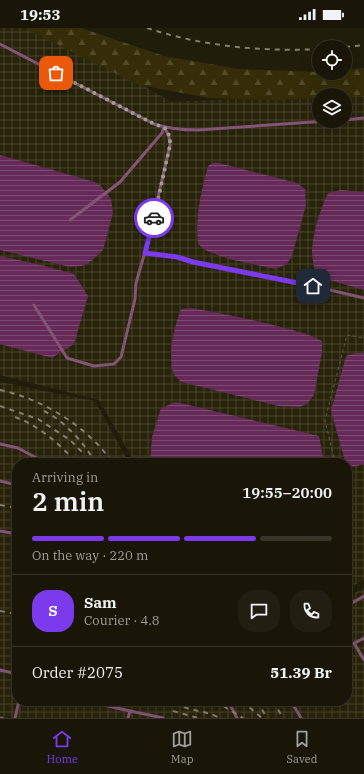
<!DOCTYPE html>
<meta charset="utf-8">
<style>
:root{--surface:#191608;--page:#221f12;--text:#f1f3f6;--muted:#9f9f9c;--line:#373529;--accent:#7c3aed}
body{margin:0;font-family:"IBM Plex Serif",serif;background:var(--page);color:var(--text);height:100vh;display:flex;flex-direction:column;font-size:15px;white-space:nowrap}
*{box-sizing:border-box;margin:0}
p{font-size:13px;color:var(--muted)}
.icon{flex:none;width:22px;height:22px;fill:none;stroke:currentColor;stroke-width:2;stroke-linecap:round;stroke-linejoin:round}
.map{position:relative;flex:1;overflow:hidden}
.sheet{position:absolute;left:12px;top:430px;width:340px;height:248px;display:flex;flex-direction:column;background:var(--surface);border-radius:16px;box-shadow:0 4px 16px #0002,0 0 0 1px var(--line)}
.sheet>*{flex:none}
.controls{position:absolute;left:312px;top:12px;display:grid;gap:8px}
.controls a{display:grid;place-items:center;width:40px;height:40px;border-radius:50%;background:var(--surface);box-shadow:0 4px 16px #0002,0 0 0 1px var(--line);font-size:20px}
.pin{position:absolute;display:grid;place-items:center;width:34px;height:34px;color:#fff;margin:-17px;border-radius:8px;box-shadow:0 2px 6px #0006}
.courier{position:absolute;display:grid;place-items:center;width:40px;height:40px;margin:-20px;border:3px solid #7c3aed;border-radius:50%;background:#fff;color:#222;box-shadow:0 1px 5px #0007}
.summary em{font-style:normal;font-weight:600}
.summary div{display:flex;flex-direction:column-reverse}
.summary{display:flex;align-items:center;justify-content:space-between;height:68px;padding:0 20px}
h1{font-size:26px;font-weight:600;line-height:30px}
.bar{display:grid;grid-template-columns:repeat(4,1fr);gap:6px 4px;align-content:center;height:48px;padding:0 20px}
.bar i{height:5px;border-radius:3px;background:var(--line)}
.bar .active{background:var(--accent)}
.bar p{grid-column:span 4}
.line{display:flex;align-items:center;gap:10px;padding:0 20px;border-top:1px solid var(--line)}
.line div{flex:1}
.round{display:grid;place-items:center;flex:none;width:42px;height:42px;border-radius:16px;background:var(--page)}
.status{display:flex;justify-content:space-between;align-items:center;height:28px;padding:0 20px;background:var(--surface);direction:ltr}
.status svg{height:11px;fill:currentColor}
.tabs{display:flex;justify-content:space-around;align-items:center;height:56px;border-top:1px solid var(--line);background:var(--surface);font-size:11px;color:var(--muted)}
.tabs a{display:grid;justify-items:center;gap:2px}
.tabs .active{color:var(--accent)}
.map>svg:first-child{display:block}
.industrial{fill:url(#industrial-grid)}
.forest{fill:url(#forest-firs)}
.water{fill:url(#water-rules)}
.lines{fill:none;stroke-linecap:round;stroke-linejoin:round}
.path{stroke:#5d5a4a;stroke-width:1;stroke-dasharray:3 3;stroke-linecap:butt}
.lane{stroke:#825576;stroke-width:3}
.rail{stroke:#838071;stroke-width:2;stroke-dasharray:5 5;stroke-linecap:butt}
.done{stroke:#a09e90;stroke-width:4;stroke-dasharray:0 7.2}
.route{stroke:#7c3aed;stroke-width:5}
</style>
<div class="status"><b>19:53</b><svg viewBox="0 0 49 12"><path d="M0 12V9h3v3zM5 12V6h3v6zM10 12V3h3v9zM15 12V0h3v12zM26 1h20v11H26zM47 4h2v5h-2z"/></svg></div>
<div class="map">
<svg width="364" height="690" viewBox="0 0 364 690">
<defs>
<pattern id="industrial-grid" width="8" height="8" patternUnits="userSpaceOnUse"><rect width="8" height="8" fill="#28240a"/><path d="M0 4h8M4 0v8" fill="none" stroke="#47442d"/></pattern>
<pattern id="forest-firs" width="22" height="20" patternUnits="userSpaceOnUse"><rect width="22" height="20" fill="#342d07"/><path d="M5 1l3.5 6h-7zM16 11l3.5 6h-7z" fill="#514b2a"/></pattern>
<pattern id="water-rules" width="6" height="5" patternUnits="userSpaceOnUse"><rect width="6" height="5" fill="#662a59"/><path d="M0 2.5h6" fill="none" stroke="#7c4970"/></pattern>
</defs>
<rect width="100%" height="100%" fill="#211d0b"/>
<g class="industrial">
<path d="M0,0H46L171,74L319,67V93H345V67L364,65V552L347,561V435H135L99,372L0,347Z"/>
<path d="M0,354L95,373L129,435H17V673H347V569L364,560V690H0Z"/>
</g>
<path class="forest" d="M25,0H81L164,28L239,41L345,45V42L364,40V68L345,69V67H319V70L276,72L209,70L139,57Z"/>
<g class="water">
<path d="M0,127L95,154L101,158L111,171L113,185L103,222L89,235L82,238L70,239L0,222Z"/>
<path d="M215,134L297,155L305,161L306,177L292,228L287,236L275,241L229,231L207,223L198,216C195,188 201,165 208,138Z"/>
<path d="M341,162L364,164V262L333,253L315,246C314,238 312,230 312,223C313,203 320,183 328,165Z"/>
<path d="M0,228L45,238L74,246L88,268L74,316L52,330L0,316Z"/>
<path d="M190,280C217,284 243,290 269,296C287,301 306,304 322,313V324L314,367L307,376L299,379L279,378L181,354C178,351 174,347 173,344C168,324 174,300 181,281Z"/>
<path d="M355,325H364V436L353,439L345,433L331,383L346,328Z"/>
<path d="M176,374L319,408L324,435H150L152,409L161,380Z"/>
</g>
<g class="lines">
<path class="path" d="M335,435L325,392L347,307L364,310"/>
<g class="lane">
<path d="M0,16L154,96C169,101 182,102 198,102L327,93"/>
<path d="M345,92L364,90"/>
<path d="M70,192L120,154L162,105L164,99"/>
<path d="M145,225L177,229L193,234L300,255L364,270"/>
<path d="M34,277L67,330L94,338L114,336L121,329L135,271L136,255L147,217L170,117L169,109L165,100"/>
<path d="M0,416L18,420L46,435"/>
<path d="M0,453L17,457"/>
<path d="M0,503L17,506"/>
<path d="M347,578L364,568"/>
<path d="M354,615L364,632"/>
<path d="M347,619L364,610"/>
<path d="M0,642L17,646"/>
<path d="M98,673L99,676L130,683"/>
<path d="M228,673L237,690"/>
<path d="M291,673L301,690"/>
<path d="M0,690H2"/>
<path d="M15,690L19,673"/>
<path d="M128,690L130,683L163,690"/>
</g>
<g class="rail">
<path d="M147,0C201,18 262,24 319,21"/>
<path d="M345,19L364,17"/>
<path d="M0,362C43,371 88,399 113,435"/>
<path d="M0,378L38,391L70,412L85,427"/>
<path d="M44,383C63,392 86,416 95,435"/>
<path d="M15,389C41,399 58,415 77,435"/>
<path d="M0,477L17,480"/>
<path d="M0,583L17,586"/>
<path d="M215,673L243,690"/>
<path d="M242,673L262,690"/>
<path d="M257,673L267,690"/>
<path d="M273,673L283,690"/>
<path d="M174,677L211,686L220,690"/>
<path d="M173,683L198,690"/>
</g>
</g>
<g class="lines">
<path class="done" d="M56,45L154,96L165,100L170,109V117L154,190"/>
<path class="route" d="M154,190L145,225L177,229L193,234L313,258"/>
</g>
</svg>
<div class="controls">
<a><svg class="icon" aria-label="locate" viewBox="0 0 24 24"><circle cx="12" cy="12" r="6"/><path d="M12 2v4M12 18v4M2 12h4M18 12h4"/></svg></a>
<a><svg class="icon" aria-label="layers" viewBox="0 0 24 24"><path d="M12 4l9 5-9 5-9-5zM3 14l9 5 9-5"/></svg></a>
</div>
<div class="pin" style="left:56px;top:45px;background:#ea580c"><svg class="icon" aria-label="bag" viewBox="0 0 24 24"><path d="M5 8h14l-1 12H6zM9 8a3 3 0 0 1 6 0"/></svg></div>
<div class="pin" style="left:313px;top:258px;background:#1f2937"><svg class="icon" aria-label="home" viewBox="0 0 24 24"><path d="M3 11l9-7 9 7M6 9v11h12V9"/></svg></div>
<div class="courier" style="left:154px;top:190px"><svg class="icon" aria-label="car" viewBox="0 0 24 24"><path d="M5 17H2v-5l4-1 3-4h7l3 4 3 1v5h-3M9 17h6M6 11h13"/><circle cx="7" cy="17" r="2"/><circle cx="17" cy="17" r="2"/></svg></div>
<section class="sheet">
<div class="summary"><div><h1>2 min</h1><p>Arriving in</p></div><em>19:55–20:00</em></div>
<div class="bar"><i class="active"></i><i class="active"></i><i class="active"></i><i></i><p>On the way · 220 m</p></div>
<div class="line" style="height:72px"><b class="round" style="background:var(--accent);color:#fff">S</b><div><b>Sam</b><p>Courier · 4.8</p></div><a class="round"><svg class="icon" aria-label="chat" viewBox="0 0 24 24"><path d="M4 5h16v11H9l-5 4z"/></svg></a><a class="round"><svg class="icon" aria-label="phone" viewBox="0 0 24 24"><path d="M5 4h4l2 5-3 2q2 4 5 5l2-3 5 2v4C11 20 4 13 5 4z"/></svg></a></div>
<div class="line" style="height:52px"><div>Order #2075</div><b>51.39 Br</b></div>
</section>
</div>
<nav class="tabs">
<a class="active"><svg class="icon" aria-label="home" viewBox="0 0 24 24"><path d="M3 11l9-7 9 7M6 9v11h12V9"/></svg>Home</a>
<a><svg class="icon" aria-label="map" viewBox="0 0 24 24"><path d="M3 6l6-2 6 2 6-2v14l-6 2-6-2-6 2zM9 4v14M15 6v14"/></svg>Map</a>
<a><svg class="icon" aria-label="saved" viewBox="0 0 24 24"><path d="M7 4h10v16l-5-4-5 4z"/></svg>Saved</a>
</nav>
